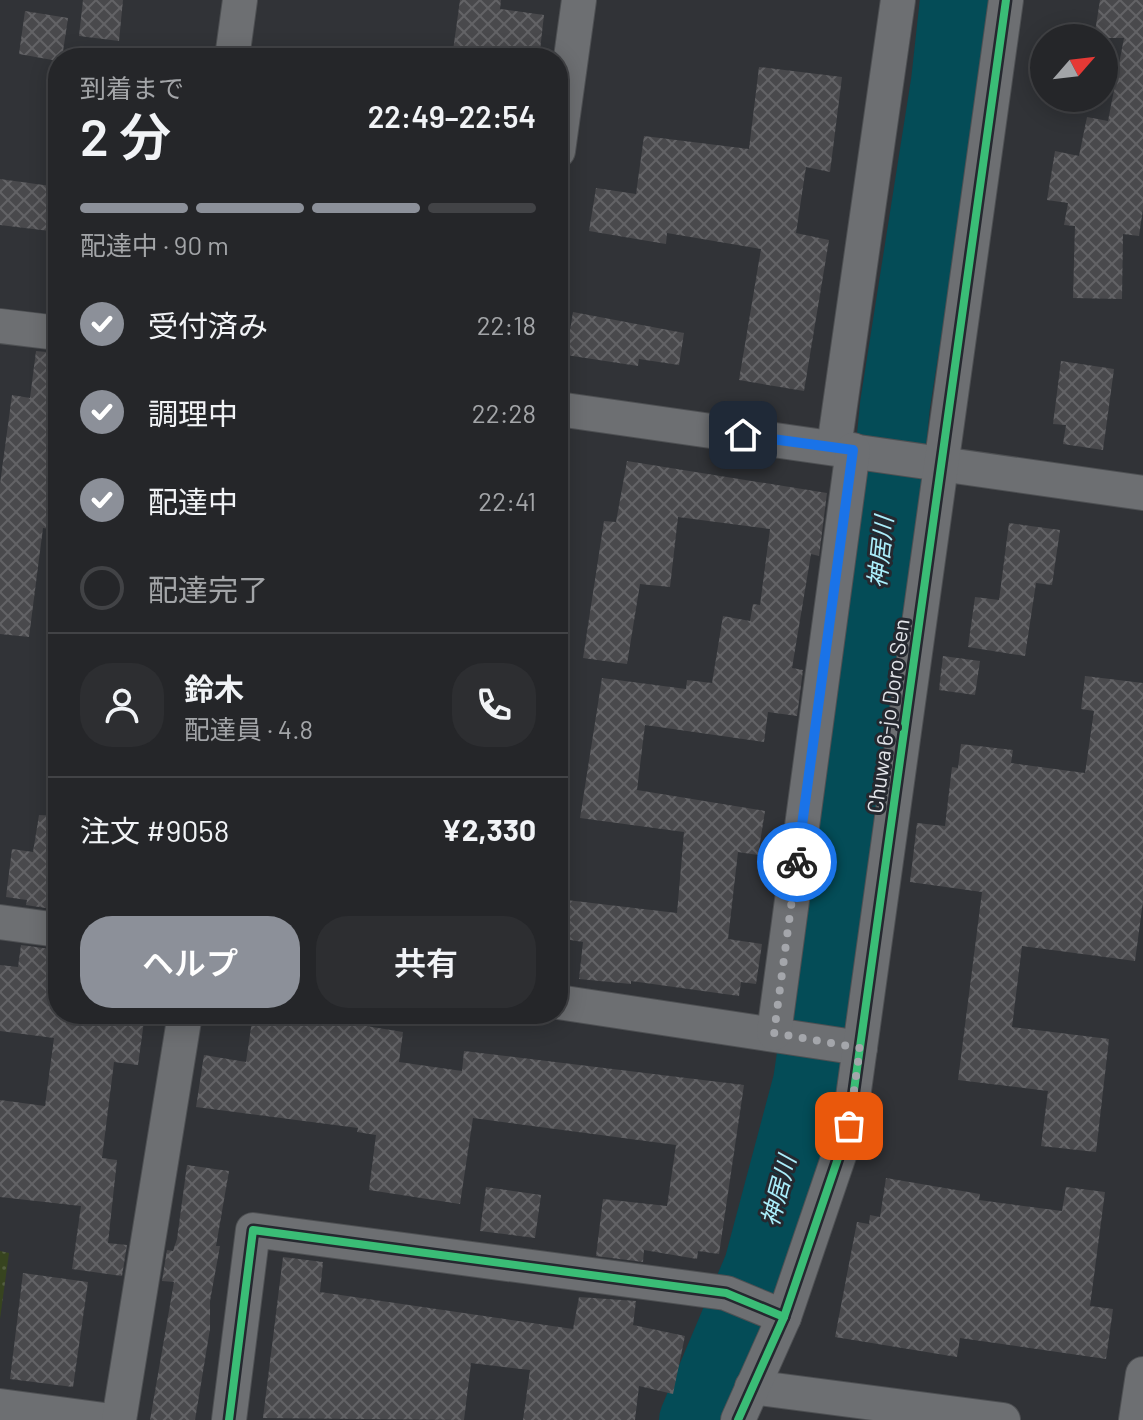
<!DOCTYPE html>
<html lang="ja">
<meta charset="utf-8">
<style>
:root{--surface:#252629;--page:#2d2e31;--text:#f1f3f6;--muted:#a3a5a8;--line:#424346;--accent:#8c9099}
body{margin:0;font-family:Barlow,"Noto Sans JP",sans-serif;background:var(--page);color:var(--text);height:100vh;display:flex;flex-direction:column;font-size:30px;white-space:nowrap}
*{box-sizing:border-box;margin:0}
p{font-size:26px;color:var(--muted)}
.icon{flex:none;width:44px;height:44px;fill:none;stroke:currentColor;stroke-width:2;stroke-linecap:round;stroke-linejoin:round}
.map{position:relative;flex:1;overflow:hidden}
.drawer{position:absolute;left:48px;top:48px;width:520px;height:976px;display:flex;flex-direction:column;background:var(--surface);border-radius:32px;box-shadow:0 4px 20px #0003,0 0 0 2px var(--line)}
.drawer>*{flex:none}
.needle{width:52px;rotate:62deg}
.tools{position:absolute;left:1030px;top:24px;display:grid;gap:16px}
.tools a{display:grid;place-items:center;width:88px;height:88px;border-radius:50%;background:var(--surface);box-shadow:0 4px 20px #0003,0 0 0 2px var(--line);font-size:40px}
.pin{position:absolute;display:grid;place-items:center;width:68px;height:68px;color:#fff;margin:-34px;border-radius:16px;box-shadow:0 4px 12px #0006}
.courier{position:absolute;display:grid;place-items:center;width:80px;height:80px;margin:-40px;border:6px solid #1a73e8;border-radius:50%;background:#fff;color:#222;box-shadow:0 2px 10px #0007}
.headline em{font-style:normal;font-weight:600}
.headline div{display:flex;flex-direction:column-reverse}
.headline{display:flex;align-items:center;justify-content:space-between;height:136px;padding:0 32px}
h1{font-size:52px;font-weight:600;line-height:60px}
.bar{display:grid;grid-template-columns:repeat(4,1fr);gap:12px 8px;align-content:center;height:96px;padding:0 32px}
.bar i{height:10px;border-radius:6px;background:var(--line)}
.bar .on{background:var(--accent)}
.bar p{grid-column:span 4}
.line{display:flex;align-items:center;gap:20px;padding:0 32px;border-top:2px solid var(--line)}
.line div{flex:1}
.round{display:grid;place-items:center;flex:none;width:84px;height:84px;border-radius:32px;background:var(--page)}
ol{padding:0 32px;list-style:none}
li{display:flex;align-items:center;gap:24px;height:88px}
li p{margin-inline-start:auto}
li .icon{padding:8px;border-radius:50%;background:var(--accent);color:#fff;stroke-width:4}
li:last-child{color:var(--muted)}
li i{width:44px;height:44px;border:4px solid var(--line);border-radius:50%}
.cta{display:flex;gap:16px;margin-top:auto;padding:16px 32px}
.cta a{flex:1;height:92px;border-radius:32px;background:var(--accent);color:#fff;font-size:32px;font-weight:600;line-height:92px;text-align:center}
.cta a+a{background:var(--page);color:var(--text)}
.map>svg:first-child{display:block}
.green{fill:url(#green-dots)}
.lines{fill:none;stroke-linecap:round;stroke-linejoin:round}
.river{stroke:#044c57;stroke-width:70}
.building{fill:url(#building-cross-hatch)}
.street-casing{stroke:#4e5053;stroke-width:36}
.street{stroke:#6d6f72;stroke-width:34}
.cycleway-casing{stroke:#25282f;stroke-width:13}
.cycleway{stroke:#3abd76;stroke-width:8}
.done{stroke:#a4a6ab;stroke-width:8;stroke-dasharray:0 14.4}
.route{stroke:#1a73e8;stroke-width:10}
.labels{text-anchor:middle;stroke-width:6;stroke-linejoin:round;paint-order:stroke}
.street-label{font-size:22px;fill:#e2e4e9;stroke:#25282f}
.water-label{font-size:24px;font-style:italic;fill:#abeefb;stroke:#25282f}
</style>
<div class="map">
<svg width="1143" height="1420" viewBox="0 0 1143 1420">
<defs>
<pattern id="green-dots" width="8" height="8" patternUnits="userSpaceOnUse" patternTransform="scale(2)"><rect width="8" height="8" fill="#37441f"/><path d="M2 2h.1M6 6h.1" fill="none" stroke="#545f40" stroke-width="1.8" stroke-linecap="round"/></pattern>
<pattern id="building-cross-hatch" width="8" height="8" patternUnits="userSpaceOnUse" patternTransform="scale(2)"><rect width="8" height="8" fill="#49494c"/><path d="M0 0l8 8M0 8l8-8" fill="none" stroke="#636366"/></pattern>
</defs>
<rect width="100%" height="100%" fill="#313337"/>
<path class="green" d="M0,1251L9,1253L0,1319Z"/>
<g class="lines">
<path class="river" d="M694,1420L759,1266L808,1082L869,671L895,405L946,82L955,0"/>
</g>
<g class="building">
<path d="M83,0H123L119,41L79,36Z"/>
<path d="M460,0H501L500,9L544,15L540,50L509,46L508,58H452Z"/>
<path d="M1100,0H1143V209L1139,236L1123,234L1122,299L1073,298L1075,226L1064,225L1068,203L1047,200L1055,151L1079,156L1087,117L1108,121L1124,38H1094Z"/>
<path d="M25,11L68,18L62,58L58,61L19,54Z"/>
<path d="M759,67L842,77L830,172L806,167L796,233L829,240L804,391L739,380L761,249L667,233L666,244L589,231L596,188L636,194L644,136L749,149Z"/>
<path d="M0,179L58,187V232L0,225Z"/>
<path d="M573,312L684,333L679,365L639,359L638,366L566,355Z"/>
<path d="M36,351L58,353V530L43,528L29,637L0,634V484L12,395L30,398Z"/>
<path d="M1061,361L1114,369L1103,450L1063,444L1066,425L1053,424Z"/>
<path d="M627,461L827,493L819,556L811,554L792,668L803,670L797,716L768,712L764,742L645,725L637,790L765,811L758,855L738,852L728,939L762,944L756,984L741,982L739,996L631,981V984L579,979L583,942L558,938V899L677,913L684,832L580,818L602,678L686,689L687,680L712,683L723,616L750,621L753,604L760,605L770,529L678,517L670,587L640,584L627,664L583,658L604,521L616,522Z"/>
<path d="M1009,523L1060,530L1052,585L1036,583L1025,656L968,647L975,597L999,600Z"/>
<path d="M943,656L980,661L975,695L939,690Z"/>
<path d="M1085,676L1143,683V901L1135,961L1022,946L1012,1027L1109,1039L1096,1152L1041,1146L1048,1091L958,1080L982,892L910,882L917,823L945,826L952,767L958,768L961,744L1013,750L1011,763L1085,773L1094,711L1081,709Z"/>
<path d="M39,815L58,816V910L26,905L27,900L6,897L12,849L33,852Z"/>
<path d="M21,945L58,950V1014H145L138,1065L114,1062L102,1158L117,1160L108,1243L127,1245L122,1276L72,1269L81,1206L0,1197V1100L45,1106L54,1038L0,1031V965L18,967Z"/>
<path d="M253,1014H293L403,1032L399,1062L462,1071L464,1051L744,1085L719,1254L698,1251L697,1259L644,1250L643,1262L596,1256L603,1199L667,1206L676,1145L473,1118L460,1204L369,1190L376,1135L357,1132L358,1128L196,1107L204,1055L246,1062Z"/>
<path d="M187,1165L229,1171L216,1246H220L210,1301V1329L195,1420H150L174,1282L162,1281L167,1250L173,1251L177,1239Z"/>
<path d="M886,1178L980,1194L979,1200L1062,1211L1066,1187L1105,1192L1090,1306L1113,1309L1106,1359L960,1338L957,1357L835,1337L857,1222L869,1224L870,1215L880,1217Z"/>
<path d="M486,1187L541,1195L535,1238L480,1231Z"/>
<path d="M283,1257L323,1262L320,1292L573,1329L579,1297L636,1301L633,1325L685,1336L673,1394L639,1386L635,1420H523L530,1370L471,1363L464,1420L263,1418Z"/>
<path d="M23,1273L88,1282L73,1387L10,1379Z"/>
</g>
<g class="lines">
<defs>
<g id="street">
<path d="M232,58L240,0"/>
<path d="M558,151L579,0"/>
<path d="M0,326L58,333"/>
<path d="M558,409L1143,493"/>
<path d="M834,447L898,0"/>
<path d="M0,922L58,930"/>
<path d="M558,1002L860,1048"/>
<path d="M774,1033L853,450"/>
<path d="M752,1387L1003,1420"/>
<path d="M0,1406L104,1420"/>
<path d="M119,1420L185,1014"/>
<path d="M229,1420L253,1230L726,1293L784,1317"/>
<path d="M738,1420L784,1317L849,1126L1006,0"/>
<path d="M1136,1420L1143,1374"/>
</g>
</defs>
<use href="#street" class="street-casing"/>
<use href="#street" class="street"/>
<defs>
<g id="cycleway">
<path d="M229,1420L253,1230L726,1293L784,1317"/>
<path d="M738,1420L784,1317L849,1126L1006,0"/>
</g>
</defs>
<use href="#cycleway" class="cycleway-casing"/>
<use href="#cycleway" class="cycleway"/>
</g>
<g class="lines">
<path class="done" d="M797,862L774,1033L860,1048L849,1126"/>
<path class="route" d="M743,435L853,450L797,862"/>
</g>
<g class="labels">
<g class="street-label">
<text transform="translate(888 716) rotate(-82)" y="8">Chuwa 6-jo Doro Sen</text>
</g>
<g class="water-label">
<text transform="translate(881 552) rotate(-84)" y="8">神居川</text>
<text transform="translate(779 1191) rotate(-75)" y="8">神居川</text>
</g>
</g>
</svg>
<div class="tools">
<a><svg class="needle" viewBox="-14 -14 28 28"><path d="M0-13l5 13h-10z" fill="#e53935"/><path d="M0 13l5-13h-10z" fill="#a3a5a8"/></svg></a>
</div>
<div class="pin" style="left:849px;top:1126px;background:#ea580c"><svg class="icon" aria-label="bag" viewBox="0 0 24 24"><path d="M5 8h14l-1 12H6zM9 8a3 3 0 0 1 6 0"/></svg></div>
<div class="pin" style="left:743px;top:435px;background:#1f2937"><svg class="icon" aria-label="home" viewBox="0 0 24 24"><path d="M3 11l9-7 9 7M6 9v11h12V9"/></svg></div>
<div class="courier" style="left:797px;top:862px"><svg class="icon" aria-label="bike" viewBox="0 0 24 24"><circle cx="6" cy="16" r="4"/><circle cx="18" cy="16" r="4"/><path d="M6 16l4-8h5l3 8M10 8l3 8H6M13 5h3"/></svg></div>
<section class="drawer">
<div class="headline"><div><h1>2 分</h1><p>到着まで</p></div><em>22:49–22:54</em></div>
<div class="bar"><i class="on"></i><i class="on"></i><i class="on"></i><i></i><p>配達中 · 90 m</p></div>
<ol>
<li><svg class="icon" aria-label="check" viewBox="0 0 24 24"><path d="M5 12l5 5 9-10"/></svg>受付済み<p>22:18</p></li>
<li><svg class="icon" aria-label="check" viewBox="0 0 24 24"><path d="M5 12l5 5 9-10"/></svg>調理中<p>22:28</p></li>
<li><svg class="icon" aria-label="check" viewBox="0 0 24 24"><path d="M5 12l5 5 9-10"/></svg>配達中<p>22:41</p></li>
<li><i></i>配達完了</li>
</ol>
<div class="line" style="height:144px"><a class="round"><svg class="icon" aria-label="person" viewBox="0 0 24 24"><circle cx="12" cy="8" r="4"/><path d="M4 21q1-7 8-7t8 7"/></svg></a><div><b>鈴木</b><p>配達員 · 4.8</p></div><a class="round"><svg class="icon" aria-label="phone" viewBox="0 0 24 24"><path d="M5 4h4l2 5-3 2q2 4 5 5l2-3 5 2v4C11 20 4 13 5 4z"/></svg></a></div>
<div class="line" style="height:104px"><div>注文 #9058</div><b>¥2,330</b></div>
<div class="cta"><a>ヘルプ</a><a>共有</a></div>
</section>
</div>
